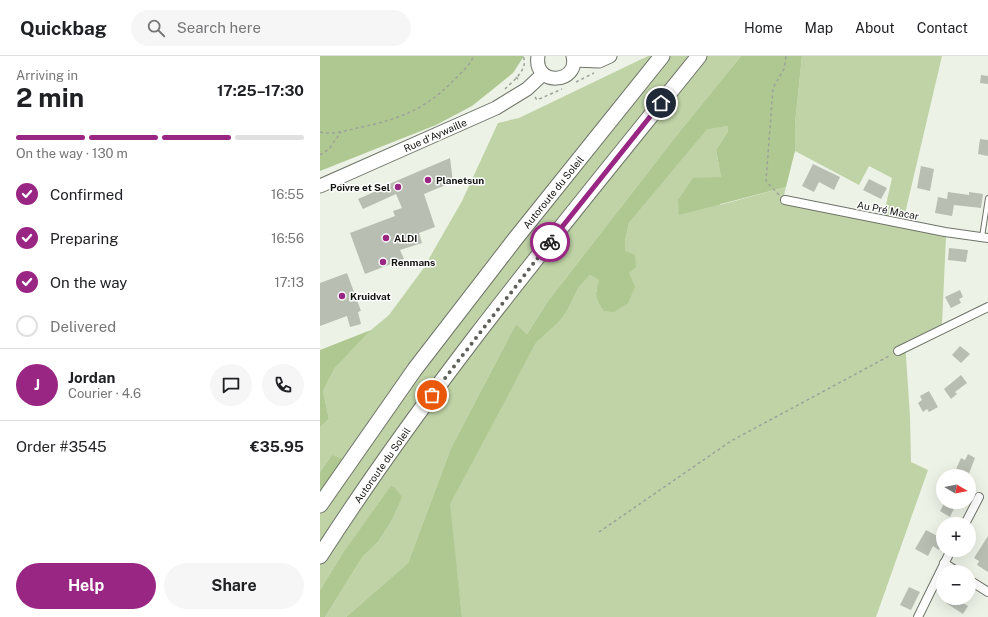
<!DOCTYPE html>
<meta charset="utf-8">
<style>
:root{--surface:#fff;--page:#f6f6f6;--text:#202124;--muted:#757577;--line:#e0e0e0;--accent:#9a2683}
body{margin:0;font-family:"Public Sans",sans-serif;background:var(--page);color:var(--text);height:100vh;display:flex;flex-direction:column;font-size:15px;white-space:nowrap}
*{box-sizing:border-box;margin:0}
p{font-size:13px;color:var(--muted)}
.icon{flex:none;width:22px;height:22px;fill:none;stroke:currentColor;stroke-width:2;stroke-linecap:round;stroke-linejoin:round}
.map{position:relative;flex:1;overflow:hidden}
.side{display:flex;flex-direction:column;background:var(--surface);width:320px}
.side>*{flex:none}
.needle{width:26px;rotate:100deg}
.tools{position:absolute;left:616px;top:413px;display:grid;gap:8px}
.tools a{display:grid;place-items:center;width:40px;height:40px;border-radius:50%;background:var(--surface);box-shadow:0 4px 16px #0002;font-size:20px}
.pin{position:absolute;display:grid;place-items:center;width:34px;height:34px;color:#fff;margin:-17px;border:2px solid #fff;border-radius:50%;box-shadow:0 1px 4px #0007}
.courier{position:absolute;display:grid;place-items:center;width:40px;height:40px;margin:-20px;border:3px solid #9a2683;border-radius:50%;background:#fff;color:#222;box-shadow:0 1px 5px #0007}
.head em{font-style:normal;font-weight:700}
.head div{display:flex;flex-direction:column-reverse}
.head{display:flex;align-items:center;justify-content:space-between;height:68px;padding:0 16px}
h1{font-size:26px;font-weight:700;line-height:30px}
.bar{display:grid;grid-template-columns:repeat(4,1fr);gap:6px 4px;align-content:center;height:48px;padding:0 16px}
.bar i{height:5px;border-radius:3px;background:var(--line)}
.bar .current{background:var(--accent)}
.bar p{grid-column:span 4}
.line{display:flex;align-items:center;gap:10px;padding:0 16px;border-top:1px solid var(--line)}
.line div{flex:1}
.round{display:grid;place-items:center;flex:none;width:42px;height:42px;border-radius:21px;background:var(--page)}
ol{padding:0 16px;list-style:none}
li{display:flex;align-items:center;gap:12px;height:44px}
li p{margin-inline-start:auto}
li .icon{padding:4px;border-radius:50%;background:var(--accent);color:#fff;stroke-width:4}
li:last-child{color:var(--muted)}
li i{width:22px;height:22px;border:2px solid var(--line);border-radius:50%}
.button{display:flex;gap:8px;margin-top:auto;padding:8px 16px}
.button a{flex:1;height:46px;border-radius:24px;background:var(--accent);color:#fff;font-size:16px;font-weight:700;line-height:46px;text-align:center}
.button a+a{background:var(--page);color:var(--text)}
header{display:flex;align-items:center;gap:24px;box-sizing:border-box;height:56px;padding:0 20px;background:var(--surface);border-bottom:1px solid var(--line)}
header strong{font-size:19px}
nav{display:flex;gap:22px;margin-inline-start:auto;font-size:14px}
.search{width:280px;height:36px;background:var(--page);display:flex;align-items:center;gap:10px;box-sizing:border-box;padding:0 14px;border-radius:22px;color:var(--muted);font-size:15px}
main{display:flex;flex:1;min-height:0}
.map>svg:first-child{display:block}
.green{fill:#bfd3a6}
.forest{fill:#afc790}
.building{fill:#b9beb3}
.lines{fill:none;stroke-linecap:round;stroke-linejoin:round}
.service-casing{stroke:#6f7469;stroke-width:6}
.minor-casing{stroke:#6f7469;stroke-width:10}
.primary-casing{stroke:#6f7469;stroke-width:15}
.motorway-casing{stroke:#6f7469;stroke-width:17}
.path{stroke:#9da299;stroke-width:1.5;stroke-dasharray:3 3;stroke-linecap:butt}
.service{stroke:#fff;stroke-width:4}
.minor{stroke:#fff;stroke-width:8}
.primary{stroke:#fff;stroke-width:13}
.motorway{stroke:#fff;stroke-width:15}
.done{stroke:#5e615a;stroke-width:4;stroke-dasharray:0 7.2}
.route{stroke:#9a2683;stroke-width:5}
.poi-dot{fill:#9a2683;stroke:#fff;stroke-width:1.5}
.labels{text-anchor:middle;stroke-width:3;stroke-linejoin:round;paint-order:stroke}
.street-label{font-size:10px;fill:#11130f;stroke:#fff}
.poi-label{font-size:10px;font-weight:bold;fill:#11130f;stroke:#fff;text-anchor:start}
</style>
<header>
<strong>Quickbag</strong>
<div class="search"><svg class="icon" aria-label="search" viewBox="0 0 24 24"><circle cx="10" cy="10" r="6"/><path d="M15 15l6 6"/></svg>Search here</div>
<nav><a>Home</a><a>Map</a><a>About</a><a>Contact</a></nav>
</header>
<main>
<section class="side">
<div class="head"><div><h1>2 min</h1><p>Arriving in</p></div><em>17:25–17:30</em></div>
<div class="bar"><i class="current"></i><i class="current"></i><i class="current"></i><i></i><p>On the way · 130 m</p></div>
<ol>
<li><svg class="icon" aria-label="check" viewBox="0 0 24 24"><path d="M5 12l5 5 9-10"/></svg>Confirmed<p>16:55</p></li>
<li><svg class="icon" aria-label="check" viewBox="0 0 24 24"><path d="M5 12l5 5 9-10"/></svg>Preparing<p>16:56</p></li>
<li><svg class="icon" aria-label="check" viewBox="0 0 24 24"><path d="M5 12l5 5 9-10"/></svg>On the way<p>17:13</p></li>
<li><i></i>Delivered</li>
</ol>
<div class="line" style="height:72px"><b class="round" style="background:var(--accent);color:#fff">J</b><div><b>Jordan</b><p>Courier · 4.6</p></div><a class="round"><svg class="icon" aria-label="chat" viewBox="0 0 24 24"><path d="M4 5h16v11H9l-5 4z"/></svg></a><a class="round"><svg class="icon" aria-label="phone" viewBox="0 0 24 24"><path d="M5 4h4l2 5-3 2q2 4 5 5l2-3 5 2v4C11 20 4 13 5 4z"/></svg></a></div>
<div class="line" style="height:52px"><div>Order #3545</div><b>€35.95</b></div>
<div class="button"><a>Help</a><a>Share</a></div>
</section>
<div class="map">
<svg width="668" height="561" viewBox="0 0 668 561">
<rect width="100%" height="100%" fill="#ecf2e6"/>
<g class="green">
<path d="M328,0H421L360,75L228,245L207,278L196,268L131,392L88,507L26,561H5L43,500L58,486L71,466L76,454L21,500L0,534V442L12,399L0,416V371L9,363L3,335L15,312L51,274L69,259L103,213L142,145L178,67L199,62Z"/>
<path d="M482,0H622L583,166L563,162L572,122L549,110L539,129L475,95V68Z"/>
<path d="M408,70V75L396,94L401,121L400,149L466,131L462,147L626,181L622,268L585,286L590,360L591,406L608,414L556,561H142L129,448L216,287L239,266L247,255L259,231L270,219L280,224L276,236L309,217L305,195V185L309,167L387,72Z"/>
</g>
<g class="forest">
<path d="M0,0H204L193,17L152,50L116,69L0,115Z"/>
<path d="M421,0H482L475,68V95L466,131L359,159L358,144L373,122L401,121L396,94L408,75V70L387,73L309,167L305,185V195L315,199L316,211L309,217L315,231L308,247L294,256L284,255C275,242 275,239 279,224L270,219L259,231L247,255L239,266L216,287L130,448L142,561H26L88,507L131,392L196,268L207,278L228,245L360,75Z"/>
<path d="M51,274L15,312L3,335L9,363L0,371V294Z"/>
<path d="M12,399L25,404L0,442V416Z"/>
<path d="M71,430L75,432L82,441L71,466L58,486L43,500L5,561H0V534L21,500Z"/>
</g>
<g class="building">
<path d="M661,19L668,20V28L660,27Z"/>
<path d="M660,83L668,84V100L658,98Z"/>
<path d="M130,102L133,126L104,138L115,171L99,177L102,187L80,194L84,203L45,218L30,177L75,160L73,155L82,152L76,138L43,153L38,143L63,132L62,131Z"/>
<path d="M493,108L520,121L514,134L499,126L494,136L482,130Z"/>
<path d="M601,110L614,113L610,135L597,132Z"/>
<path d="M549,123L567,132L561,143L543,134Z"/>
<path d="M628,136L649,139V136L663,138L661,152L634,149L632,160L615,157L618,141L627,143Z"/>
<path d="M629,192L648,194L646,206L628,204Z"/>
<path d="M27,217L41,255L38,256L41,268L30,271L27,260L0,270V227Z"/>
<path d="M640,234L643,241L639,243L641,247L631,252L625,241Z"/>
<path d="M640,290L650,298L641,307L632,299Z"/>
<path d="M641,319L647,327L635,336L637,338L631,343L624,333Z"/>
<path d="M609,335L618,351L609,356L607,353L603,356L598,347L602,344L600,340Z"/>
<path d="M648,398L655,402L648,420H633L641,402L645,404Z"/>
<path d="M625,446H637L630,461L620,455Z"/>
<path d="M606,474L623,483V487L619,494L613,490L608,500L595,493Z"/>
<path d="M668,480V516L657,509L659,505L654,502Z"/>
<path d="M589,531L600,536L591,554L580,549Z"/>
<path d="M629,542H635L648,550L643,558L626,547Z"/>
</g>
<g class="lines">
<defs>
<path id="service" d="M662,181L668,142"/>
<g id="minor">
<path d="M465,144L625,176L668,182"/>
<path d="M578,295L668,251"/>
<path d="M645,468L659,441"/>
<path d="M624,507L638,516"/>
<path d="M649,524L668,536"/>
<path d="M598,561L631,494"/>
</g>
<g id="primary">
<path d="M218,0C213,31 260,28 253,0"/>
<path d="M254,4L279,5L290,0"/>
<path d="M0,130L176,52L207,33L223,18"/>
</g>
<g id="motorway">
<path d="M0,449L95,313L196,182L342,0"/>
<path d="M0,500C113,324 248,163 379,0"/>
</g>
</defs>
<use href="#service" class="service-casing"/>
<use href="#minor" class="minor-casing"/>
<use href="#primary" class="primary-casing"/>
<use href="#motorway" class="motorway-casing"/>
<g class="path">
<path d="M196,21L200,25"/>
<path d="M256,26L274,17"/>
<path d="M185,33C194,24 209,13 203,0"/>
<path d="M215,41L217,44L242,33"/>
<path d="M0,76C12,79 25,75 37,72C76,64 103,55 132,26C140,18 149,10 154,0"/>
<path d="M0,99L9,93L21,76"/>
<path d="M459,139L446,125L453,32L464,13L466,0"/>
<path d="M279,476L411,385L571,299"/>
</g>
<use href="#service" class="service"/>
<use href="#minor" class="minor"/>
<use href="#primary" class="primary"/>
<use href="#motorway" class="motorway"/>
</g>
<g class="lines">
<path class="done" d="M112,339L230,186"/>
<path class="route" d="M230,186L341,47"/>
</g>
<g class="poi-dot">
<circle cx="108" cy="124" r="4"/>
<circle cx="78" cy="131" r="4"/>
<circle cx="66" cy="182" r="4"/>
<circle cx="63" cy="206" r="4"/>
<circle cx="22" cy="240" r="4"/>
</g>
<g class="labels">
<g class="street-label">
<text transform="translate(115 79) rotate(-24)" y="4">Rue d'Aywaille</text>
<text transform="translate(233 136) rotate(-51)" y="4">Autoroute du Soleil</text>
<text transform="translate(568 154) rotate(11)" y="4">Au Pré Macar</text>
<text transform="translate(62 409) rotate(-55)" y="4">Autoroute du Soleil</text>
</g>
<g class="poi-label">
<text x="116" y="128">Planetsun</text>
<text x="70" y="135" text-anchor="end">Poivre et Sel</text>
<text x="74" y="186">ALDI</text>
<text x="71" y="210">Renmans</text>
<text x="30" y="244">Kruidvat</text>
</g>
</g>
</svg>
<div class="tools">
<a><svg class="needle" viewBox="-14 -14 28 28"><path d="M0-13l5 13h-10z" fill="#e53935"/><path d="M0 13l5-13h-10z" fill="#757577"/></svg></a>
<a>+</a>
<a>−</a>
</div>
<div class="pin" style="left:112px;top:339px;background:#ea580c"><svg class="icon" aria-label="bag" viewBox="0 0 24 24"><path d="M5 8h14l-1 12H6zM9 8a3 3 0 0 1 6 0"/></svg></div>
<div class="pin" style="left:341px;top:47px;background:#1f2937"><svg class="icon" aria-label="home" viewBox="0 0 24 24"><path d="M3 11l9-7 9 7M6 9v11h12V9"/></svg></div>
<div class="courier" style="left:230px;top:186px"><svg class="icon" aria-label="bike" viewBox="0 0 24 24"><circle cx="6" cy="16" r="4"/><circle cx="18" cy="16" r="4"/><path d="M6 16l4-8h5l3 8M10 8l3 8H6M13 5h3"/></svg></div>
</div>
</main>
